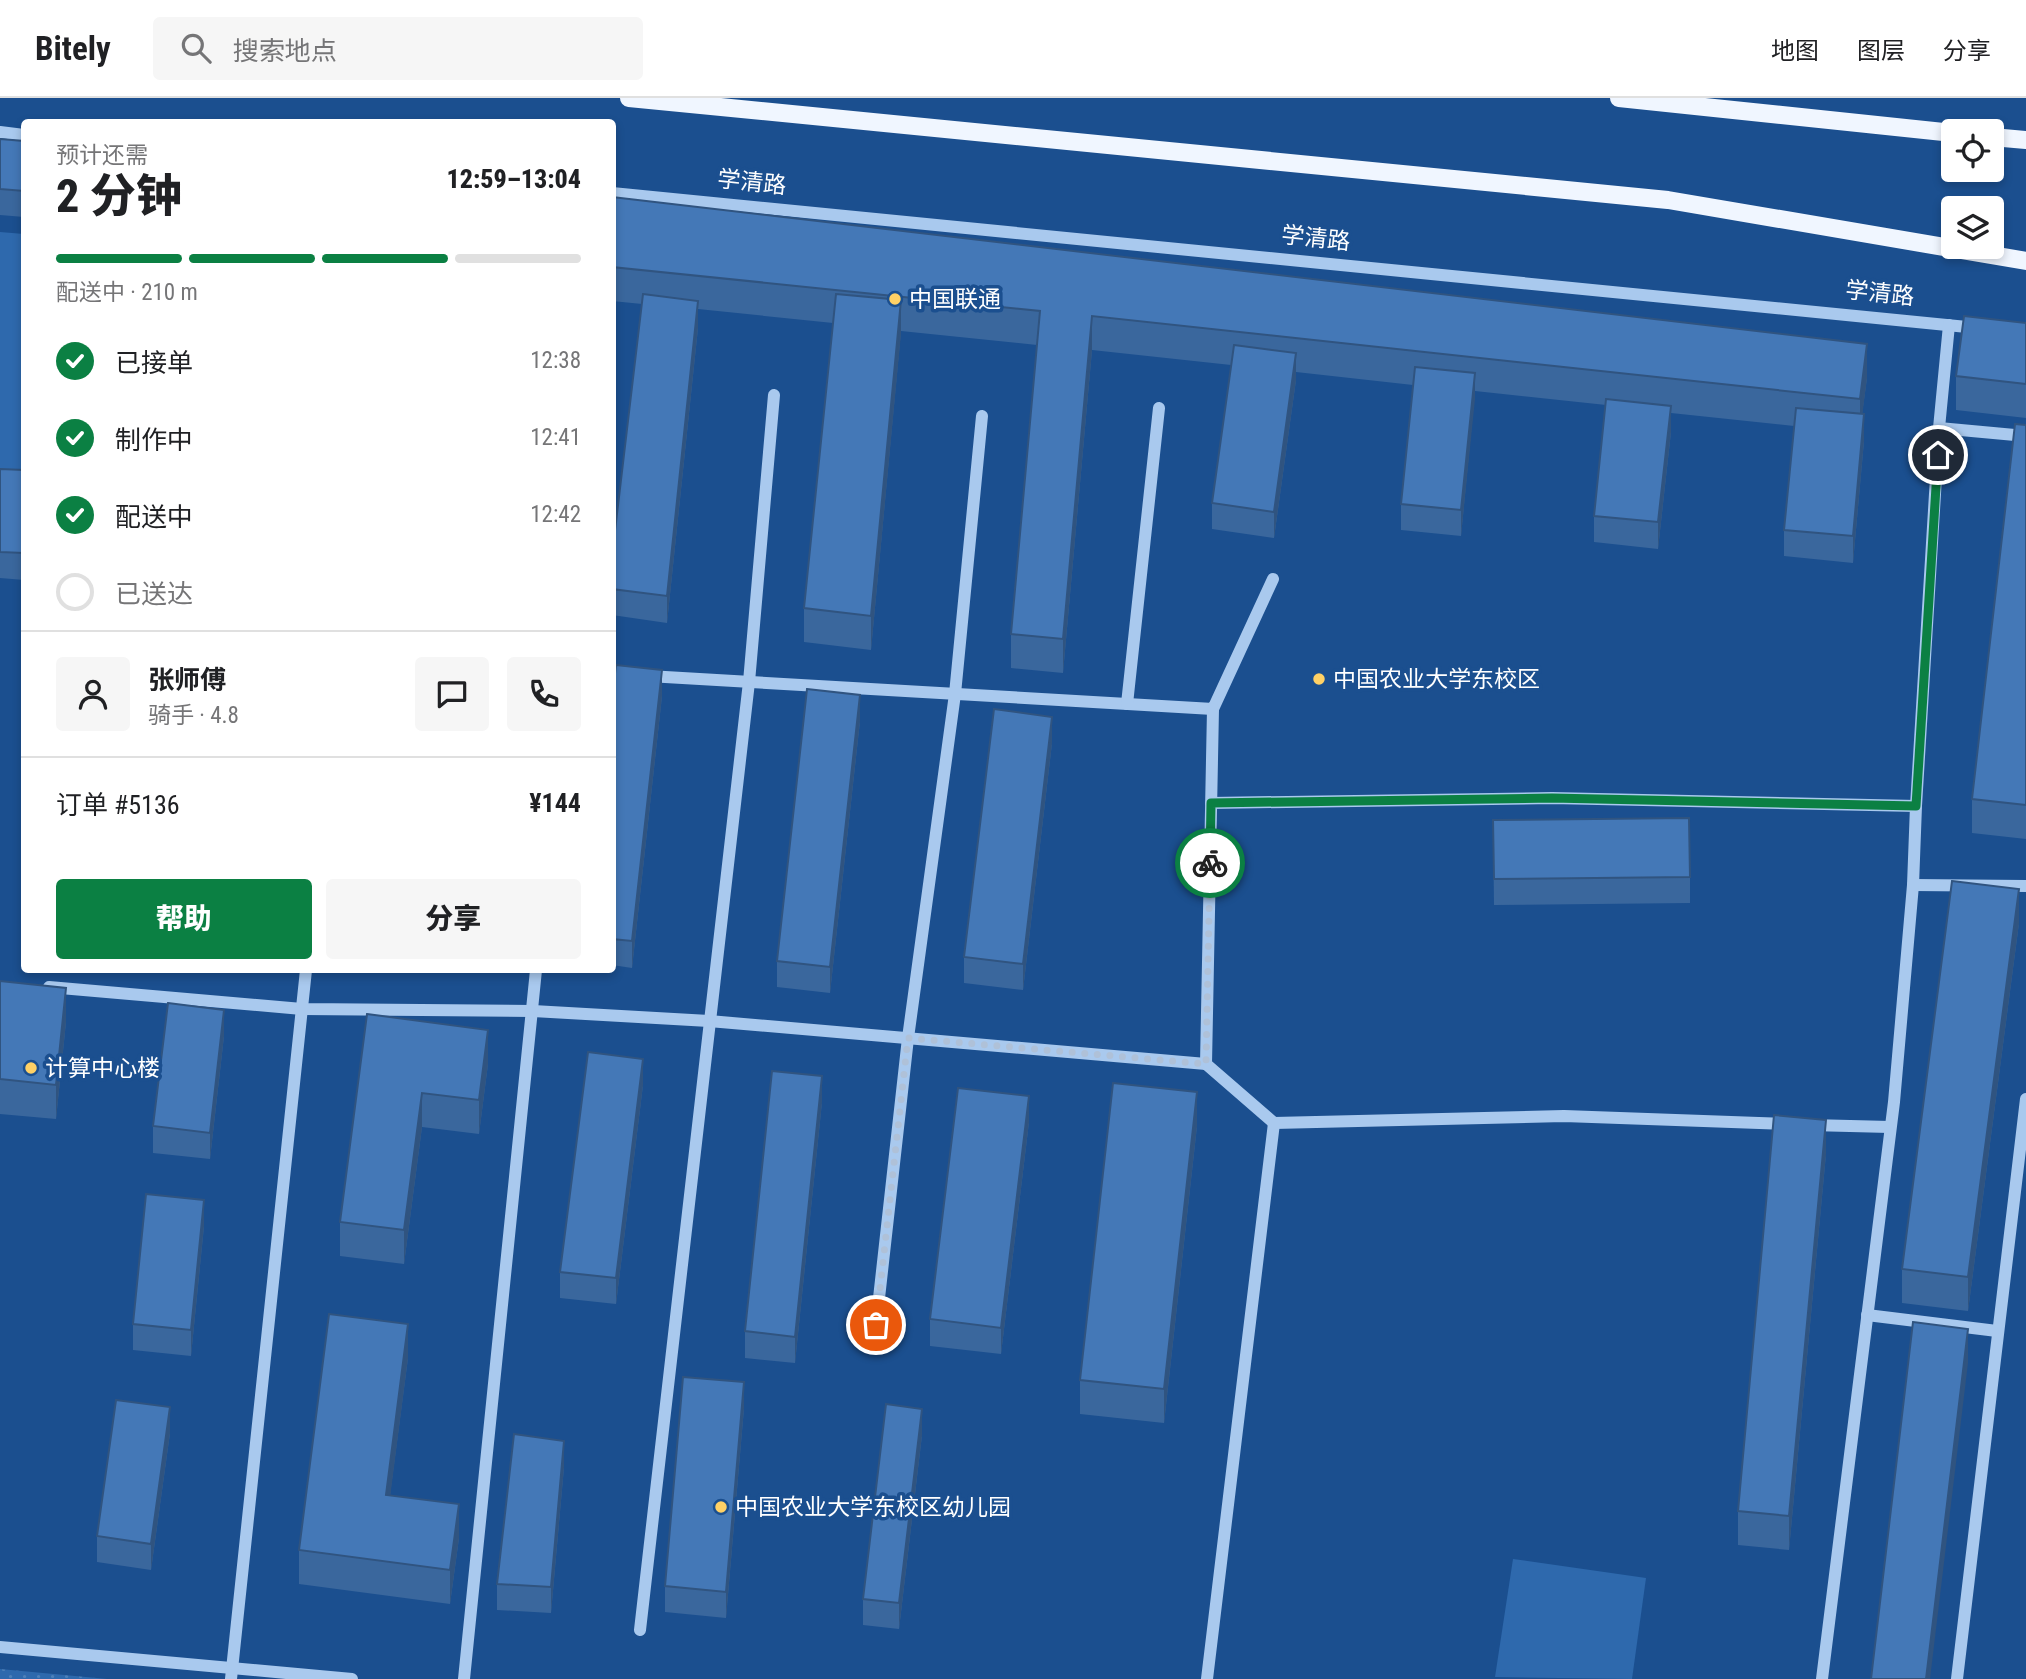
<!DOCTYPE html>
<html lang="zh">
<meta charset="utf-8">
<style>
:root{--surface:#fff;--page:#f6f6f6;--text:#202124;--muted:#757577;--line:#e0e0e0;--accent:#0b8043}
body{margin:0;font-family:"Roboto Condensed","Noto Sans SC",sans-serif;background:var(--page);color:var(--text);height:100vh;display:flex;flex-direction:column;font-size:26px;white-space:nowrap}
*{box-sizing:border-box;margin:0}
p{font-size:23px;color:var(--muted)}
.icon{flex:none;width:38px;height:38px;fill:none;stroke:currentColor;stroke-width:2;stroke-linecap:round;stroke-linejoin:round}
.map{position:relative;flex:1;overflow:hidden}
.panel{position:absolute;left:21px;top:21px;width:595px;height:854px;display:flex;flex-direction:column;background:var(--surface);border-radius:7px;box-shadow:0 4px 10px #0003}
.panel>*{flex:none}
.tools{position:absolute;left:1941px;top:21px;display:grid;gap:14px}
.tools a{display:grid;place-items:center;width:63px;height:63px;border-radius:7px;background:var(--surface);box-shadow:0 4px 10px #0003;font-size:35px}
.pin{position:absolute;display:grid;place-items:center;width:60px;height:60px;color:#fff;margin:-30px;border:4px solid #fff;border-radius:50%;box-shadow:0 2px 7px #0007}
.courier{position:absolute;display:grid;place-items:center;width:70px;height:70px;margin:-35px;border:5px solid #0b8043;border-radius:50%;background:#fff;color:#222;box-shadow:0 2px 9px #0007}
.overview em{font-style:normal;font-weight:800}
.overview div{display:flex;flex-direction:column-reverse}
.overview{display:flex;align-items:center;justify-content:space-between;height:119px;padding:0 35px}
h1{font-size:46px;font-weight:800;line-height:52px}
.bar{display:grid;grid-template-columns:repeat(4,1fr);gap:10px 7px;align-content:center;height:84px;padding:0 35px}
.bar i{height:9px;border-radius:5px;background:var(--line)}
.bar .active{background:var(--accent)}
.bar p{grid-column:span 4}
.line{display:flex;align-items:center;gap:18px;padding:0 35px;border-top:2px solid var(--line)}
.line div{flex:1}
.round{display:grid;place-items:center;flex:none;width:74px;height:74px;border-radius:7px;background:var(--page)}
ol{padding:0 35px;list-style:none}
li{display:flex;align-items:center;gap:21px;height:77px}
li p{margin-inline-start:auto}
li .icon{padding:7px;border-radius:50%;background:var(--accent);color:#fff;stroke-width:4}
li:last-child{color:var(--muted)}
li i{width:38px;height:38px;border:4px solid var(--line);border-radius:50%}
.button{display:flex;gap:14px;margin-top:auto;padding:14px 35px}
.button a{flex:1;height:80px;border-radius:7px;background:var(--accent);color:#fff;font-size:28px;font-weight:800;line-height:80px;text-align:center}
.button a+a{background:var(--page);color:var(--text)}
header{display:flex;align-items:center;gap:42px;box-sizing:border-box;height:98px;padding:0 35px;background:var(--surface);border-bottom:2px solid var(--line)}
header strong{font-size:33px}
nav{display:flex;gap:38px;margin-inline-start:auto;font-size:24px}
.search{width:490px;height:63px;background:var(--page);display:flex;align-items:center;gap:18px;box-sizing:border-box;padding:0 24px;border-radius:7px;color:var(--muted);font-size:26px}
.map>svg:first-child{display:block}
.grass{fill:#2e69ad}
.park{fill:url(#park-dots)}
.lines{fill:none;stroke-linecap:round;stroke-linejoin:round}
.minor{stroke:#a9c9ee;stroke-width:12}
.major{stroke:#f0f6ff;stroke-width:18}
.wall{fill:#3a679d}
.shaded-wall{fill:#305480}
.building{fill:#4478b7;stroke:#305480;stroke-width:2}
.done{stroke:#afc1d8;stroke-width:7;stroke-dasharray:0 12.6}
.route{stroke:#0b8043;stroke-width:9}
.poi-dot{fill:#ffd166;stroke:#1b4f8f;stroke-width:2.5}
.labels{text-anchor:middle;stroke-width:7;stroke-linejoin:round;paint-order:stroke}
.street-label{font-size:23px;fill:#fff;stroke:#1b4f8f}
.poi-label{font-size:23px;fill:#fff;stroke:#1b4f8f;text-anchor:start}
</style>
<header>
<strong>Bitely</strong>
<div class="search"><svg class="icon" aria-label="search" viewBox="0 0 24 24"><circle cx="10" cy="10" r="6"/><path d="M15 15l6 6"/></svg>搜索地点</div>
<nav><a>地图</a><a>图层</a><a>分享</a></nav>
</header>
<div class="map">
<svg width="2026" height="1581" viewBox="0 0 2026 1581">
<defs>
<pattern id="park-dots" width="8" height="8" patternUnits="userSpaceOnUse" patternTransform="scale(1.75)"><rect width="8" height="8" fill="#2e69ad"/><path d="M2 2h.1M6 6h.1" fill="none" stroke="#4d80b9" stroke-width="1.8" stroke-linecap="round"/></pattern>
</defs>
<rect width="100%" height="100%" fill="#1b4f8f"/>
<g class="grass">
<path d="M0,134L24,136V395L0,393Z"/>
<path d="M1513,1461L1646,1480L1632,1581L1495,1579Z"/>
</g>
<path class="park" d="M0,1571L107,1581H0Z"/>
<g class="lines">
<g class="minor">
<path d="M0,34L24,37"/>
<path d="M612,95L1977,230"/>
<path d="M1939,330L2026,338"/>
<path d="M648,578L1213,611L1273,481"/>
<path d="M1127,606L1159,310"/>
<path d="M1213,611L1206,966L1274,1025L1564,1018L1788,1026"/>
<path d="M1211,705L1552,700L1916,708"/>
<path d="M1913,787L2026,788"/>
<path d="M49,889L302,911L533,913L709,923L1206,966"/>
<path d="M1810,1027L1890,1029"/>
<path d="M1867,1217L1997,1233"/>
<path d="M876,1227L908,940L955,596L982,318"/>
<path d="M640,1532L749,584L774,297"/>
<path d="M0,1549L352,1581"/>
<path d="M231,1581L306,872"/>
<path d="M464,1581L536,872"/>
<path d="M1207,1581L1274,1025"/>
<path d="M1822,1581L1894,1004L1913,787L1916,708L1939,330L1949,227"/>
<path d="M1957,1581L2026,1001"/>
</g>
<g class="major">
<path d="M629,0L1668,102L2026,163"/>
<path d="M1619,0L1953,35"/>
<path d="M1992,39L2026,42"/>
</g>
</g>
<g class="wall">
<path d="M0,41L24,43V119L0,117Z"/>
<path d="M612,99L1867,280L1862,316L1864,343L1853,465L1784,458V432L1794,328L1671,315V334L1658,451L1594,444V418L1606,307L1475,293L1461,438L1401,432V406L1413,287L1296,274V282L1274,440L1212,431V405L1231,267L1092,252L1063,575L1011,570V536L1037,247L901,233L871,552L804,544V510L833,225L698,211V230L667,525L612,517V458L642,206L612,203Z"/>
<path d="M2026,225V320L1956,312V278Z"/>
<path d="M2026,327V741L1972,735V701Z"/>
<path d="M0,371L24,372V482L0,480Z"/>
<path d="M662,598L632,870L612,867V601Z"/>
<path d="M860,623L830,895L777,889V863Z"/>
<path d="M1052,645L1023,892L964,885V859Z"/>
<path d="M1493,722L1690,779V805L1494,807Z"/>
<path d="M2019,825L1968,1213L1902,1205V1171Z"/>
<path d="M0,883L66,924L56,1021L0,1016Z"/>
<path d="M367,916L488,966L479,1036L422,1029L404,1166L340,1158V1124Z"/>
<path d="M224,938L210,1061L153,1055V1028Z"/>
<path d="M643,987L616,1206L560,1200V1174Z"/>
<path d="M822,1004L795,1265L745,1260V1233Z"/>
<path d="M1029,1024L1001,1256L930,1248V1221Z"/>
<path d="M1197,1028L1164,1325L1080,1316V1282Z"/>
<path d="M1826,1056L1789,1452L1738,1447V1413Z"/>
<path d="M204,1128L191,1258L133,1252V1226Z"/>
<path d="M408,1260L390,1397L459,1440L450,1506L299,1486V1452Z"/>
<path d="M744,1310L726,1520L665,1514V1488Z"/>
<path d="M170,1335L151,1472L97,1464V1438Z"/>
<path d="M922,1337L899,1531L863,1527V1501Z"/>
<path d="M564,1369L551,1515L497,1512V1486Z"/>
</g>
<g class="shaded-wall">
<path d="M901,202V236L871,552V518Z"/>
<path d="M698,203V230L667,525V498Z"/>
<path d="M1092,218V252L1063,575V541Z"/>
<path d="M1867,246V280L1860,335V301Z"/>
<path d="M1296,255V282L1274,440V414Z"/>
<path d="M1475,275V301L1461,438V412Z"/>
<path d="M1671,308V334L1658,451V424Z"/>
<path d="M1864,316V343L1853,465V438Z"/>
<path d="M662,572V598L632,870V843Z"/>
<path d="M860,597V623L830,895V869Z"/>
<path d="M1052,619V645L1023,892V866Z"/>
<path d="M2019,791V825L1968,1213V1179Z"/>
<path d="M66,890V924L56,1021V987Z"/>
<path d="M224,912V938L210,1061V1035Z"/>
<path d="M488,932V966L479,1036V1002Z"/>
<path d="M643,961V987L616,1206V1180Z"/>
<path d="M822,978V1004L795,1265V1239Z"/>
<path d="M1197,994V1028L1164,1325V1291Z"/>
<path d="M422,995V1029L404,1166V1132Z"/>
<path d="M1029,998V1024L1001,1256V1230Z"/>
<path d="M1826,1022V1056L1789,1452V1418Z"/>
<path d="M204,1102V1128L191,1258V1232Z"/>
<path d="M408,1226V1260L386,1431V1397Z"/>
<path d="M1968,1231V1265L1930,1581H1926Z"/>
<path d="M744,1284V1310L726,1520V1494Z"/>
<path d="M170,1309V1335L151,1472V1446Z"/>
<path d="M922,1311V1337L899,1531V1505Z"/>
<path d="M564,1343V1369L551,1515V1489Z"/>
<path d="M459,1406V1440L450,1506V1472Z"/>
</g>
<g class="building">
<path d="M0,41L24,43V93L0,91Z"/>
<path d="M612,99L1867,246L1860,301L1092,218L1063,541L1011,536L1040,213L612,169Z"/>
<path d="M643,196L698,203L667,498L612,491V458Z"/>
<path d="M836,196L901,202L871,518L804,510Z"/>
<path d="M1964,218L2026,225V286L1956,278Z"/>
<path d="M1234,247L1296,255L1274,414L1212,405Z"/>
<path d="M1415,269L1475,275L1461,412L1401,406Z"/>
<path d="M1606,301L1671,308L1658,424L1594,418Z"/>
<path d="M1796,310L1864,316L1853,438L1784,432Z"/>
<path d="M2015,326L2026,327V707L1972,701Z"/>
<path d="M0,371L24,372V455L0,454Z"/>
<path d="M616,567L662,572L632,843L612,841V601Z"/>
<path d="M807,591L860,597L830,869L777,863Z"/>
<path d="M994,611L1052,619L1023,866L964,859Z"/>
<path d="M1689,720L1690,779L1494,781L1493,722Z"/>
<path d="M1952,783L2019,791L1968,1179L1902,1171Z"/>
<path d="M0,883L66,890L56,987L0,981Z"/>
<path d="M168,905L224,912L210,1035L153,1028Z"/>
<path d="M367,916L488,932L479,1002L422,995L404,1132L340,1124Z"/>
<path d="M588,954L643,961L616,1180L560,1174Z"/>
<path d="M772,973L822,978L795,1239L745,1233Z"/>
<path d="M1113,985L1197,994L1164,1291L1080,1282Z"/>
<path d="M958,990L1029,998L1001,1230L930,1221Z"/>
<path d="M1774,1017L1826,1022L1789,1418L1738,1413Z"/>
<path d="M146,1096L204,1102L191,1232L133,1226Z"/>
<path d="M329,1216L408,1226L386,1397L459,1406L450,1472L299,1452Z"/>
<path d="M1913,1224L1968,1231L1926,1581H1871Z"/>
<path d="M683,1279L744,1284L726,1494L665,1488Z"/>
<path d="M116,1302L170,1309L151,1446L97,1438Z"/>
<path d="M886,1306L922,1311L899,1505L863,1501Z"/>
<path d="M514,1336L564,1343L551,1489L497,1486Z"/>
</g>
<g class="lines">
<path class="done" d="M876,1227L908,940L1206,966L1210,765"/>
<path class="route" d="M1210,765L1211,705L1552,700L1916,708L1938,357"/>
</g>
<g class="poi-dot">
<circle cx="895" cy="201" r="7"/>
<circle cx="1319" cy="581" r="7"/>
<circle cx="31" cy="970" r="7"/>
<circle cx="721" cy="1409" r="7"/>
</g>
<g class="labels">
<g class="street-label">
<text transform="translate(752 84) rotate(6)" y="8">学清路</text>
<text transform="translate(1316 140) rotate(6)" y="8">学清路</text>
<text transform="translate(1880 195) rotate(6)" y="8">学清路</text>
</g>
<g class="poi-label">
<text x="909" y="209">中国联通</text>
<text x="1333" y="589">中国农业大学东校区</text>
<text x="45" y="978">计算中心楼</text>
<text x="735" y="1417">中国农业大学东校区幼儿园</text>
</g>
</g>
</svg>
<div class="tools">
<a><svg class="icon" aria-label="locate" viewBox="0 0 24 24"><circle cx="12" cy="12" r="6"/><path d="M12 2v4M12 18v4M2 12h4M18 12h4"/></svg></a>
<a><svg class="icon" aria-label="layers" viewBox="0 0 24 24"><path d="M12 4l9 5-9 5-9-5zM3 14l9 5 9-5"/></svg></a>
</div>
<div class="pin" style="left:876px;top:1227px;background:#ea580c"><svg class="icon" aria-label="bag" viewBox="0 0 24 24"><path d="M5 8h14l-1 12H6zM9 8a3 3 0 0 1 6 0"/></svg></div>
<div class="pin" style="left:1938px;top:357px;background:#1f2937"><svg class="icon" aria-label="home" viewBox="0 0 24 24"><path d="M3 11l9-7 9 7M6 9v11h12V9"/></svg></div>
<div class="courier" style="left:1210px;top:765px"><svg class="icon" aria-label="bike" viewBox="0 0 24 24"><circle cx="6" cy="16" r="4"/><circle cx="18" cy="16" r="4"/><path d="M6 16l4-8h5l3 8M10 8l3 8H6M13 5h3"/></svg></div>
<section class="panel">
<div class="overview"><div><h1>2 分钟</h1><p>预计还需</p></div><em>12:59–13:04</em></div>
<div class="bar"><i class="active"></i><i class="active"></i><i class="active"></i><i></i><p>配送中 · 210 m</p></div>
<ol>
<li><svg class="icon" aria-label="check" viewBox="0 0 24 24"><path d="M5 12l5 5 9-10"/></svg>已接单<p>12:38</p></li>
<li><svg class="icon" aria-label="check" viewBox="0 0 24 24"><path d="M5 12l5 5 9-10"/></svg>制作中<p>12:41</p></li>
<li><svg class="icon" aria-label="check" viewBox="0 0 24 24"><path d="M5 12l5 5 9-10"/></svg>配送中<p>12:42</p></li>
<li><i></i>已送达</li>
</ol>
<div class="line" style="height:126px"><a class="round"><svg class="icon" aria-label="person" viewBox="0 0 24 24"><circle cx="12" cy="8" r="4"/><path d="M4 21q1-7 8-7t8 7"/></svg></a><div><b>张师傅</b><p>骑手 · 4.8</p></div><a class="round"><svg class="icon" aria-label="chat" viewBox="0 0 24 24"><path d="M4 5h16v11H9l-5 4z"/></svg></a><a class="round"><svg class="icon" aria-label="phone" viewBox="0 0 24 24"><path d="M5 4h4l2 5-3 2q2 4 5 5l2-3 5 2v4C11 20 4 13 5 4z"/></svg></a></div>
<div class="line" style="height:91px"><div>订单 #5136</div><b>¥144</b></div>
<div class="button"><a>帮助</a><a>分享</a></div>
</section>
</div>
